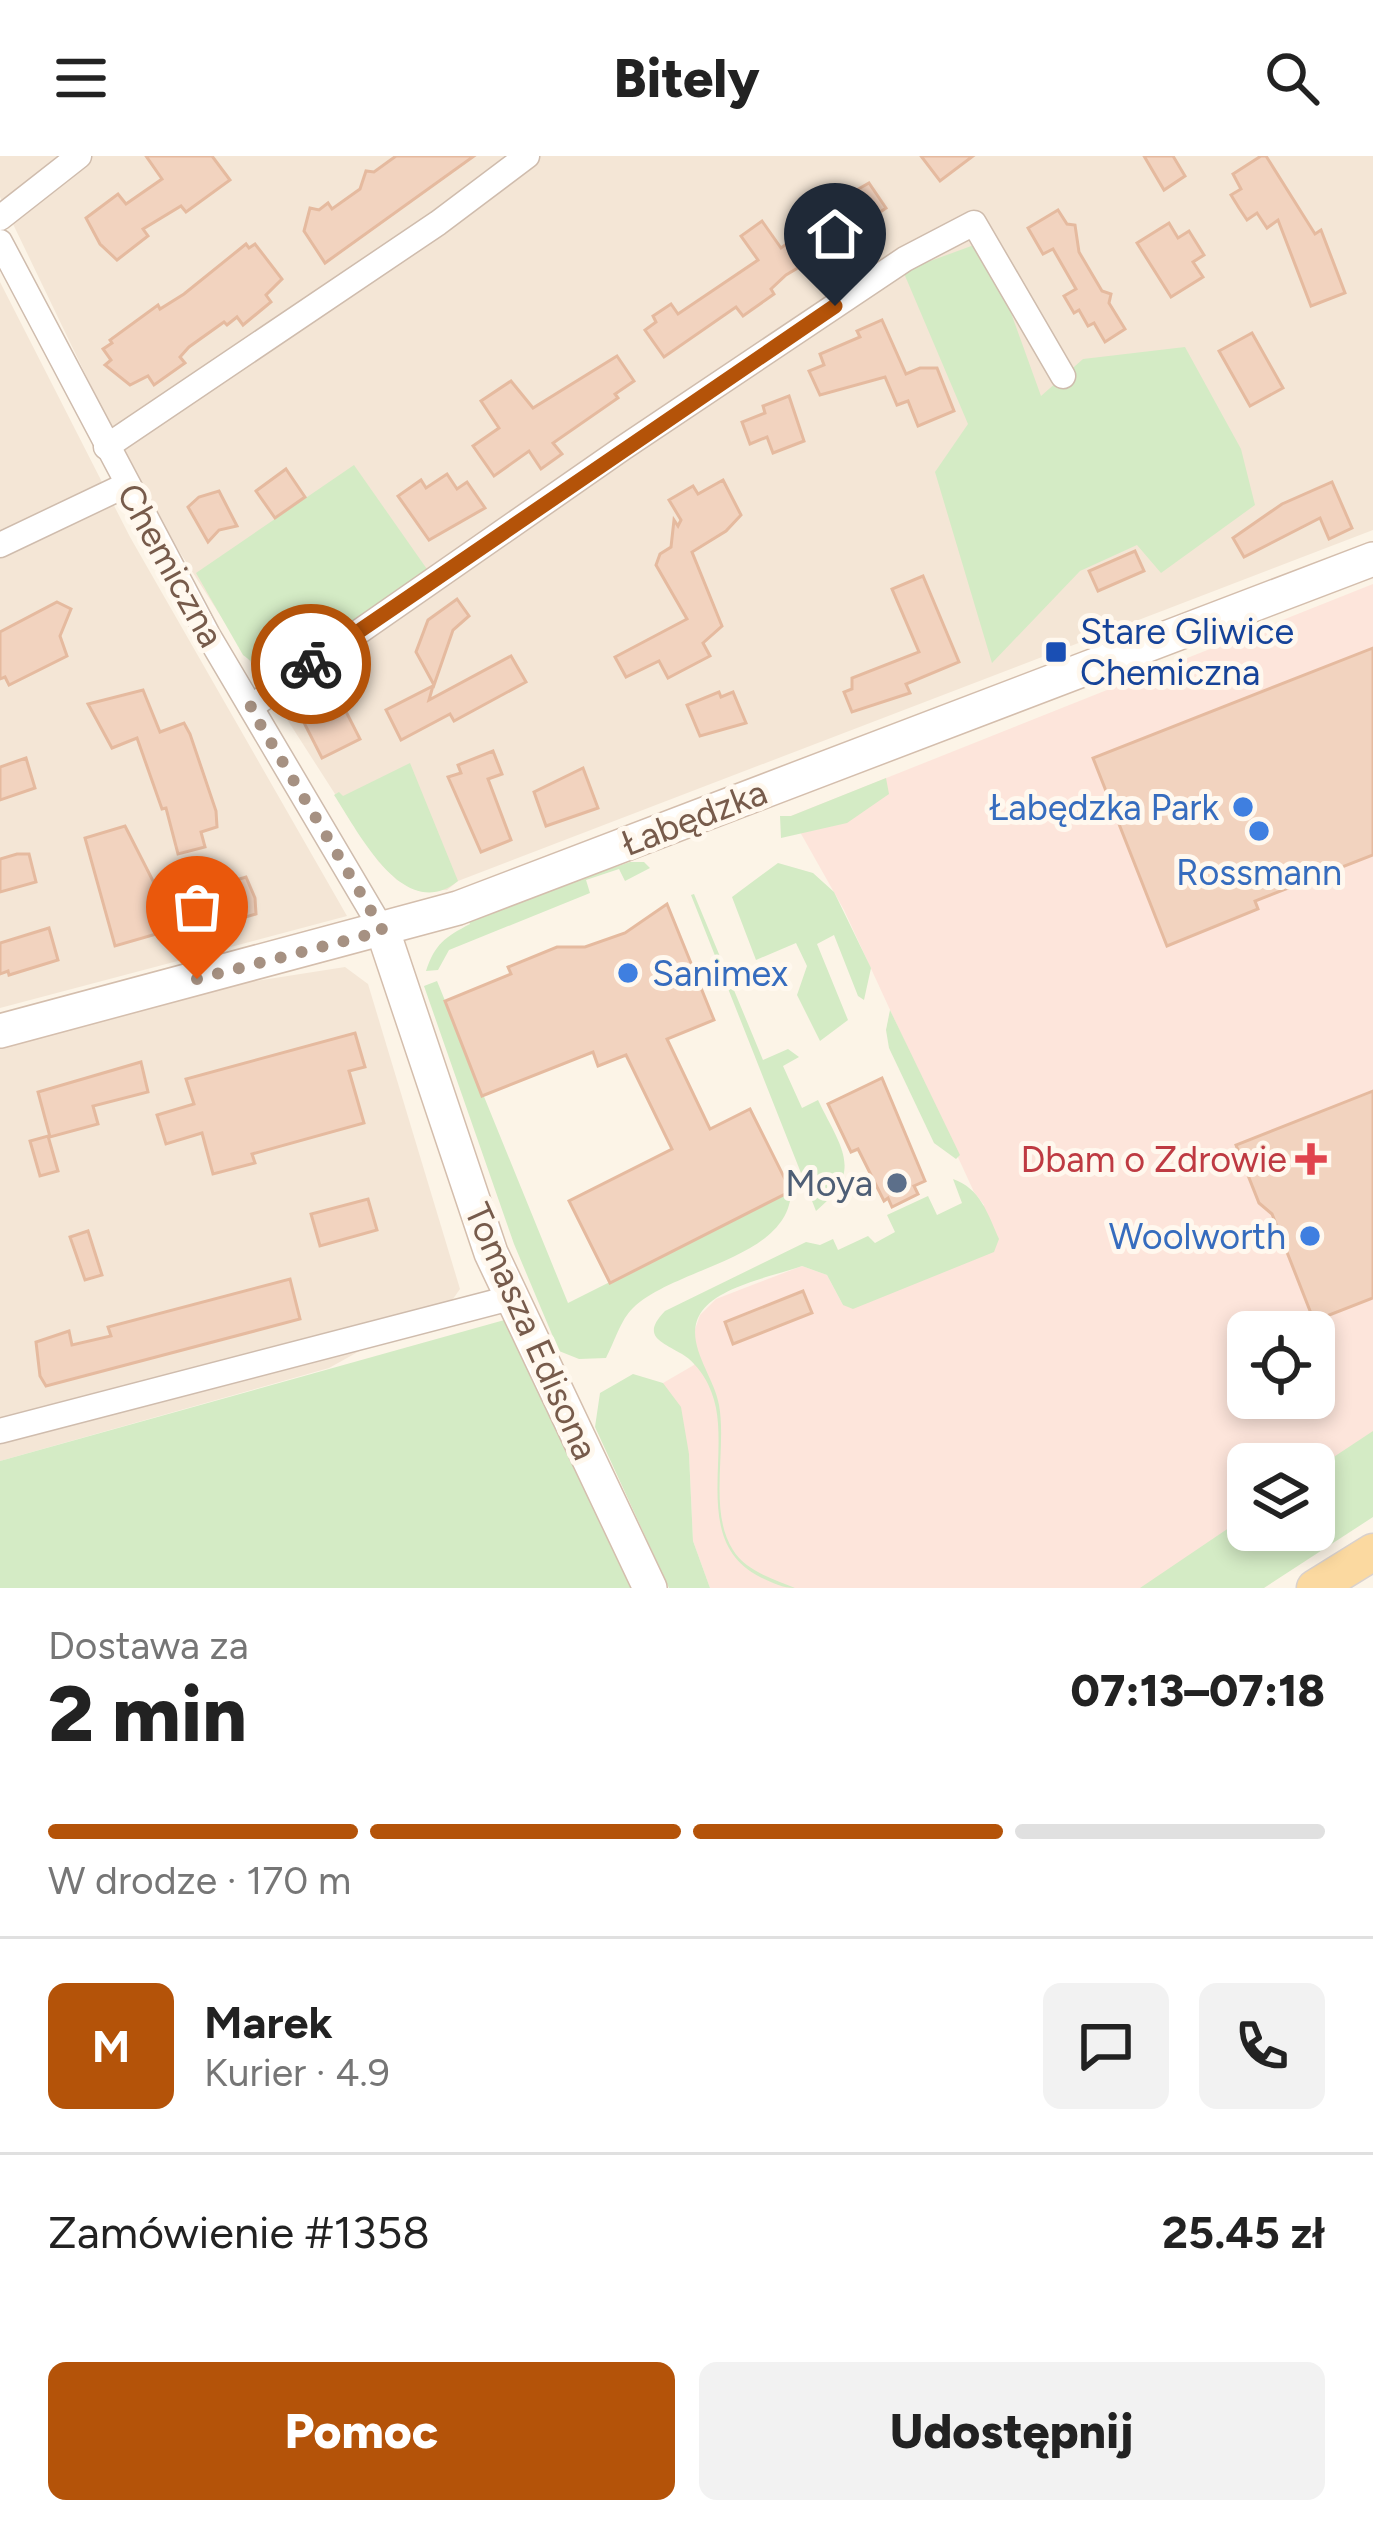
<!DOCTYPE html>
<html lang="pl">
<meta charset="utf-8">
<style>
:root{--surface:#fff;--page:#f2f2f2;--text:#222;--muted:#767676;--line:#e0e0e0;--accent:#b45309}
body{margin:0;font-family:Figtree,sans-serif;background:var(--page);color:var(--text);height:100vh;display:flex;flex-direction:column;font-size:45px;white-space:nowrap}
*{box-sizing:border-box;margin:0}
p{font-size:39px;color:var(--muted)}
.icon{flex:none;width:66px;height:66px;fill:none;stroke:currentColor;stroke-width:2;stroke-linecap:round;stroke-linejoin:round}
.map{position:relative;height:1432px;overflow:hidden}
.panel{display:flex;flex-direction:column;background:var(--surface);flex:1}
.panel>*{flex:none}
.fabs{position:absolute;left:1227px;top:1155px;display:grid;gap:24px}
.fabs a{display:grid;place-items:center;width:108px;height:108px;border-radius:18px;background:var(--surface);box-shadow:0 6px 18px #0003;font-size:60px}
.pin{position:absolute;display:grid;place-items:center;width:102px;height:102px;color:#fff;margin:-123px -51px;border-radius:50% 50% 50% 0;rotate:-45deg;box-shadow:0 0 12px #0007}
.pin .icon{rotate:45deg}
.courier{position:absolute;display:grid;place-items:center;width:120px;height:120px;margin:-60px;border:9px solid #b45309;border-radius:50%;background:#fff;color:#222;box-shadow:0 3px 15px #0007}
.headline em{font-style:normal;font-weight:800}
.headline div{display:flex;flex-direction:column-reverse}
.headline{display:flex;align-items:center;justify-content:space-between;height:204px;padding:0 48px}
h1{font-size:78px;font-weight:800;line-height:90px}
.bar{display:grid;grid-template-columns:repeat(4,1fr);gap:18px 12px;align-content:center;height:144px;padding:0 48px}
.bar i{height:15px;border-radius:9px;background:var(--line)}
.bar .selected{background:var(--accent)}
.bar p{grid-column:span 4}
.line{display:flex;align-items:center;gap:30px;padding:0 48px;border-top:3px solid var(--line)}
.line div{flex:1}
.round{display:grid;place-items:center;flex:none;width:126px;height:126px;border-radius:18px;background:var(--page)}
.primary-button{display:flex;gap:24px;margin-top:auto;padding:24px 48px}
.primary-button a{flex:1;height:138px;border-radius:18px;background:var(--accent);color:#fff;font-size:48px;font-weight:800;line-height:138px;text-align:center}
.primary-button a+a{background:var(--page);color:var(--text)}
header{display:flex;justify-content:space-between;align-items:center;height:156px;padding:0 48px;background:var(--surface);font-size:54px;font-weight:800}
.map>svg:first-child{display:block}
.residential{fill:#f4e6d6}
.commercial{fill:#fde5db;fill-rule:evenodd}
.green{fill:#d4ebc5}
.building{fill:#f2d3bf;stroke:#e5ba9f;stroke-width:3}
.lines{fill:none;stroke-linecap:round;stroke-linejoin:round}
.street-casing{stroke:#cfbcad;stroke-width:27}
.secondary-casing{stroke:#d4bead;stroke-width:36}
.primary-casing{stroke:#d9d1cd;stroke-width:39}
.street{stroke:#fff;stroke-width:24}
.secondary{stroke:#fff;stroke-width:33}
.primary{stroke:#fbd9a0;stroke-width:36}
.done{stroke:#a69182;stroke-width:12;stroke-dasharray:0 21.6}
.route{stroke:#b45309;stroke-width:15}
.transit-dot{fill:#1a4fb4;stroke:#fff8ee;stroke-width:4.5}
.shop-dot{fill:#3f7fe0;stroke:#fff8ee;stroke-width:4.5}
.health-dot{fill:#e0444e;stroke:#fff8ee;stroke-width:4.5}
.service-dot{fill:#5c6f8a;stroke:#fff8ee;stroke-width:4.5}
.labels{text-anchor:middle;stroke-width:10;stroke-linejoin:round;paint-order:stroke}
.street-label{font-size:36px;fill:#775b4b;stroke:#fff8ee}
.transit-label{font-size:36px;fill:#164399;stroke:#fff8ee;text-anchor:start}
.shop-label{font-size:36px;fill:#366cbe;stroke:#fff8ee;text-anchor:end}
.health-label{font-size:36px;fill:#be3a42;stroke:#fff8ee;text-anchor:end}
.service-label{font-size:36px;fill:#4e5e75;stroke:#fff8ee;text-anchor:end}
</style>
<header><svg class="icon" aria-label="menu" viewBox="0 0 24 24"><path d="M4 6h16M4 12h16M4 18h16"/></svg>Bitely<svg class="icon" aria-label="search" viewBox="0 0 24 24"><circle cx="10" cy="10" r="6"/><path d="M15 15l6 6"/></svg></header>
<div class="map">
<svg width="1373" height="1432" viewBox="0 0 1373 1432">
<rect width="100%" height="100%" fill="#fcf4e7"/>
<g class="residential">
<path d="M0,0H1373V374L458,725L447,734H419L397,724L378,705L145,342L0,41Z"/>
<path d="M0,126L130,381L347,760L0,852Z"/>
<path d="M345,811L368,828L460,1133L453,1143L329,1212L0,1305V878L94,850Z"/>
</g>
<path class="commercial" d="M1373,428V1278L1314,1317V1308H1248V1361L1142,1432H710L693,1385L689,1298L663,1227L694,1209L693,1179L700,1159L716,1143L802,1110L827,1119L843,1149L984,1049L974,1036L844,754L791,660ZM1248,1176H1314V1242H1248Z"/>
<g class="green">
<path d="M985,85L1041,240L1083,203L1185,191L1241,293L1255,349L1161,417L1137,389L1080,415L992,507L935,316L968,268L903,115Z"/>
<path d="M354,309L429,416L274,523L243,499L196,417Z"/>
<path d="M410,607L458,725C404,769 358,675 334,639L339,636L343,640Z"/>
<path d="M886,622L889,638L847,667L781,682L780,660H791Z"/>
<path d="M630,706H644L650,712L625,725L619,713L586,724L590,737L449,794L438,814L426,815C435,788 445,781 470,768L467,761Z"/>
<path d="M778,707L813,717L834,736L871,812L864,844L858,840L834,779L817,788L848,864L820,885L797,839L807,810L796,787L756,804L732,741Z"/>
<path d="M694,738L763,904L788,893L799,901L783,910L802,952L818,944C841,992 865,1015 816,1055L691,739Z"/>
<path d="M437,825L568,1147L791,1035C790,1103 675,1111 633,1152C621,1163 614,1187 606,1202L579,1203L559,1195L514,1088L424,830Z"/>
<path d="M890,854L960,999L956,1003L934,987L889,892L886,874Z"/>
<path d="M953,1023C980,1032 988,1058 999,1083L994,1096L853,1153L843,1149L827,1119L802,1110C774,1120 720,1130 702,1155C681,1184 714,1219 719,1249C727,1293 708,1355 733,1394C746,1415 773,1423 795,1432C782,1432 771,1426 760,1421C695,1388 727,1309 716,1252C712,1231 700,1209 682,1198C660,1185 641,1180 665,1155L806,1086L820,1089L833,1083L838,1094L868,1080L875,1087L895,1076L887,1059L928,1040L937,1059L962,1047Z"/>
<path d="M508,1163L650,1432H0V1305Z"/>
<path d="M633,1218L663,1227L681,1251L689,1298L693,1385L710,1432H669L595,1271L600,1237Z"/>
<path d="M1373,1275V1361L1264,1432H1140L1248,1359V1374H1314V1314Z"/>
</g>
<g class="building">
<path d="M146,0H212L230,24L186,56L181,50L143,73L148,80L117,104L100,88L86,62L118,38L126,48L162,23Z"/>
<path d="M396,0H474L325,107L304,75L310,52L319,54L328,47L332,53L360,33L366,15L374,16Z"/>
<path d="M921,0H973L940,25Z"/>
<path d="M1144,0H1173L1185,20L1164,34Z"/>
<path d="M1261,0H1266L1315,78L1321,74L1345,137L1311,150L1278,64L1267,72L1257,57L1247,64L1239,52L1231,39L1241,33L1233,18Z"/>
<path d="M869,27L886,52L867,65L870,69L786,119L771,133L774,138L743,160L736,151L664,201L645,174L656,166L653,160L671,148L678,158L758,104L741,80L762,65L781,92L816,67L811,60Z"/>
<path d="M1058,54L1067,68L1075,69L1079,96L1102,135L1111,138L1109,147L1125,173L1105,186L1094,167L1088,170L1079,154L1074,157L1064,140L1076,133L1053,93L1043,98L1028,72Z"/>
<path d="M1169,67L1178,82L1189,75L1204,99L1193,106L1203,121L1171,141L1137,87Z"/>
<path d="M246,88L249,92L255,88L282,123L266,139L271,146L260,155L243,169L237,161L227,169L224,166L189,191L180,201L185,207L154,229L148,220L130,229L105,209L111,204L103,193L112,187L110,184L158,149L160,153L184,138Z"/>
<path d="M882,164L906,218L920,212H937L954,255L918,270L908,245L897,249L885,221L820,239L809,215L824,209L820,198L860,181L857,175Z"/>
<path d="M1252,177L1283,232L1250,250L1219,195Z"/>
<path d="M617,200L634,225L615,238L618,242L553,287L562,298L541,313L529,295L494,320L473,290L499,272L481,245L511,225L533,252Z"/>
<path d="M789,240L804,285L773,297L767,281L750,288L742,266L765,257L763,250Z"/>
<path d="M286,313L305,341L275,362L256,335Z"/>
<path d="M447,318L457,333L467,326L485,352L429,384L398,340L421,324L426,332Z"/>
<path d="M723,324L741,359L726,375L692,396L722,470L703,487L710,500L668,522L659,505L626,521L615,501L687,463L656,409L660,398L671,391L674,364L678,370L681,364L669,344L693,330L698,338Z"/>
<path d="M1332,326L1352,372L1329,383L1320,362L1244,401L1233,382L1282,348Z"/>
<path d="M219,335L237,370L219,374L208,386L188,351L199,341Z"/>
<path d="M1135,395L1144,415L1098,435L1089,415Z"/>
<path d="M923,420L959,506L906,528L910,537L852,556L844,536L852,533V522L919,496L892,433Z"/>
<path d="M457,443L469,460L453,474L434,529L416,496L428,464Z"/>
<path d="M57,446L71,453L60,480L67,500L9,529L5,521L0,523V476Z"/>
<path d="M1373,492V699L1255,745L1258,753L1167,790L1093,602Z"/>
<path d="M511,500L526,526L454,565L450,558L401,584L386,554L433,530L429,544Z"/>
<path d="M333,530L360,583L322,602L295,549Z"/>
<path d="M143,534L160,576L184,567L190,578L216,655L217,671L201,676L205,691L178,698L166,652L162,653L137,582L112,592L88,548Z"/>
<path d="M719,536L721,541L733,536L746,567L700,580L687,549Z"/>
<path d="M493,595L502,618L488,623L511,684L481,696L448,621L461,617L458,609Z"/>
<path d="M26,602L35,632L0,644V611Z"/>
<path d="M583,612L598,652L546,670L534,636Z"/>
<path d="M125,670L177,772L115,790L85,682Z"/>
<path d="M17,698H29L36,726L0,736V703Z"/>
<path d="M246,721L255,742L256,758L218,769V753L208,732Z"/>
<path d="M667,748L714,864L667,883L710,973L750,953L791,1035L610,1127L569,1045L672,993L626,899L598,910L593,896L482,940L445,845L511,818L508,811L557,791H585L625,777Z"/>
<path d="M49,772L58,804L9,819L8,815L0,818V787Z"/>
<path d="M355,877L365,911L349,915L364,967L252,998L255,1007L213,1018L202,977L166,988L157,959L194,948L186,923Z"/>
<path d="M141,906L148,936L93,950L98,968L50,981L38,936Z"/>
<path d="M882,922L925,1025L914,1030L918,1038L892,1051L888,1042L884,1045L858,993L851,996L828,948Z"/>
<path d="M1373,935V1142L1314,1165L1272,1058L1259,1047L1236,989Z"/>
<path d="M48,980L58,1015L40,1020L30,985Z"/>
<path d="M368,1043L377,1074L320,1090L311,1058Z"/>
<path d="M88,1075L102,1119L85,1124L70,1081Z"/>
<path d="M290,1123L300,1163L46,1230L40,1220L36,1186L69,1175L72,1189L111,1180L108,1171Z"/>
<path d="M803,1135L812,1157L733,1188L725,1166Z"/>
</g>
<g class="lines">
<defs>
<g id="street">
<path d="M0,62L79,0"/>
<path d="M0,86L208,479L383,775"/>
<path d="M106,291L438,67L527,0"/>
<path d="M0,389L126,329"/>
<path d="M251,551L623,292L905,103L974,67L1063,220"/>
<path d="M0,1275L510,1142"/>
</g>
<g id="secondary">
<path d="M383,775L491,1097L650,1432"/>
<path d="M0,875L458,752L1373,403"/>
</g>
<path id="primary" d="M1315,1432L1373,1396"/>
</defs>
<use href="#street" class="street-casing"/>
<use href="#secondary" class="secondary-casing"/>
<use href="#primary" class="primary-casing"/>
<use href="#street" class="street"/>
<use href="#secondary" class="secondary"/>
<use href="#primary" class="primary"/>
</g>
<g class="lines">
<path class="done" d="M197,823L383,775L250,551L311,508"/>
<path class="route" d="M311,508L835,150"/>
</g>
<rect class="transit-dot" x="1044" y="484" width="24" height="24" rx="6"/>
<g class="shop-dot">
<circle cx="1243" cy="651" r="12"/>
<circle cx="1259" cy="675" r="12"/>
<circle cx="628" cy="817" r="12"/>
<circle cx="1310" cy="1080" r="12"/>
</g>
<path class="health-dot" d="M1305 985h12v12h12v12h-12v12h-12v-12h-12v-12h12z"/>
<circle class="service-dot" cx="897" cy="1027" r="12"/>
<g class="labels">
<g class="street-label">
<text transform="translate(171 409) rotate(61)" y="13">Chemiczna</text>
<text transform="translate(694 661) rotate(-21)" y="13">Łabędzka</text>
<text transform="translate(532 1175) rotate(66)" y="13">Tomasza Edisona</text>
</g>
<g class="transit-label">
<text x="1080" y="488">Stare Gliwice<tspan x="1080" dy="41">Chemiczna</tspan></text>
</g>
<g class="shop-label">
<text x="1219" y="664">Łabędzka Park</text>
<text x="1259" y="729" text-anchor="middle">Rossmann</text>
<text x="652" y="830" text-anchor="start">Sanimex</text>
<text x="1286" y="1093">Woolworth</text>
</g>
<g class="health-label">
<text x="1287" y="1016">Dbam o Zdrowie</text>
</g>
<g class="service-label">
<text x="873" y="1040">Moya</text>
</g>
</g>
</svg>
<div class="fabs">
<a><svg class="icon" aria-label="locate" viewBox="0 0 24 24"><circle cx="12" cy="12" r="6"/><path d="M12 2v4M12 18v4M2 12h4M18 12h4"/></svg></a>
<a><svg class="icon" aria-label="layers" viewBox="0 0 24 24"><path d="M12 4l9 5-9 5-9-5zM3 14l9 5 9-5"/></svg></a>
</div>
<div class="pin" style="left:197px;top:823px;background:#ea580c"><svg class="icon" aria-label="bag" viewBox="0 0 24 24"><path d="M5 8h14l-1 12H6zM9 8a3 3 0 0 1 6 0"/></svg></div>
<div class="pin" style="left:835px;top:150px;background:#1f2937"><svg class="icon" aria-label="home" viewBox="0 0 24 24"><path d="M3 11l9-7 9 7M6 9v11h12V9"/></svg></div>
<div class="courier" style="left:311px;top:508px"><svg class="icon" aria-label="bike" viewBox="0 0 24 24"><circle cx="6" cy="16" r="4"/><circle cx="18" cy="16" r="4"/><path d="M6 16l4-8h5l3 8M10 8l3 8H6M13 5h3"/></svg></div>
</div>
<section class="panel">
<div class="headline"><div><h1>2 min</h1><p>Dostawa za</p></div><em>07:13–07:18</em></div>
<div class="bar"><i class="selected"></i><i class="selected"></i><i class="selected"></i><i></i><p>W drodze · 170 m</p></div>
<div class="line" style="height:216px"><b class="round" style="background:var(--accent);color:#fff">M</b><div><b>Marek</b><p>Kurier · 4.9</p></div><a class="round"><svg class="icon" aria-label="chat" viewBox="0 0 24 24"><path d="M4 5h16v11H9l-5 4z"/></svg></a><a class="round"><svg class="icon" aria-label="phone" viewBox="0 0 24 24"><path d="M5 4h4l2 5-3 2q2 4 5 5l2-3 5 2v4C11 20 4 13 5 4z"/></svg></a></div>
<div class="line" style="height:156px"><div>Zamówienie #1358</div><b>25.45 zł</b></div>
<div class="primary-button"><a>Pomoc</a><a>Udostępnij</a></div>
</section>
